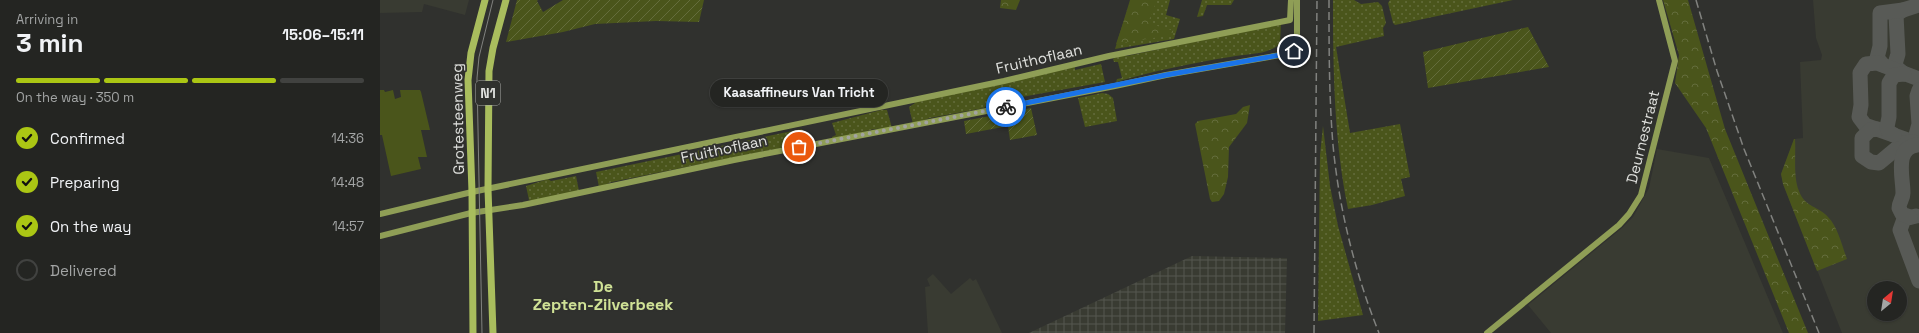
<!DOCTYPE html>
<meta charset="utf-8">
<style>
:root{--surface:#242522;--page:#30312f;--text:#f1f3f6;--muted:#a3a5a5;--line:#414240;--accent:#abc614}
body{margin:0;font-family:"Space Grotesk",sans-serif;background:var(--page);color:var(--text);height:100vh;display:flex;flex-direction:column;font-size:15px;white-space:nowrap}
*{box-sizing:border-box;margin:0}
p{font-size:13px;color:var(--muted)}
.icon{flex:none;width:22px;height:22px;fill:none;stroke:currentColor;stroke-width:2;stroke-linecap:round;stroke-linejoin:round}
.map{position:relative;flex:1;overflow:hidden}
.drawer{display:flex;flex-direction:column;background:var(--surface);width:380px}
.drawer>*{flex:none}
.needle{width:26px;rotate:30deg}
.buttons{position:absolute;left:1487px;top:281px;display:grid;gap:8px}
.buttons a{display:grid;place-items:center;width:40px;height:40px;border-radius:50%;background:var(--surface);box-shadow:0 1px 3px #0004,0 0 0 1px var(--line);font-size:20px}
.pin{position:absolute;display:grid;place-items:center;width:34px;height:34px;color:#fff;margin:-17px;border:2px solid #fff;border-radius:50%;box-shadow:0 1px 4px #0007}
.courier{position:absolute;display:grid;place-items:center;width:40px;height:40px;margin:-20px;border:3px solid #1a73e8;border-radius:50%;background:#fff;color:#222;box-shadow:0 1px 5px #0007}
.bubble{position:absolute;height:28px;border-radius:14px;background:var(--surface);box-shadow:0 1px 3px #0004,0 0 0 1px var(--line);font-size:13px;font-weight:700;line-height:28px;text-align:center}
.summary em{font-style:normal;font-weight:700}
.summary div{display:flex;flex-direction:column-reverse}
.summary{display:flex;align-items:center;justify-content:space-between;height:68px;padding:0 16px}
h1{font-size:26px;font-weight:700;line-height:30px}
.bar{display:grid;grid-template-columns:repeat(4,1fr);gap:6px 4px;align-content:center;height:48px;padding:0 16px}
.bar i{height:5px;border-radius:3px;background:var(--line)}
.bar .on{background:var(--accent)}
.bar p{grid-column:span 4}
ol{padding:0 16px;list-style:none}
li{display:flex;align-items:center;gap:12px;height:44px}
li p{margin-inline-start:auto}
li .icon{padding:4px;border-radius:50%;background:var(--accent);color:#111;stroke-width:4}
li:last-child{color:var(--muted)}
li i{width:22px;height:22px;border:2px solid var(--line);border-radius:50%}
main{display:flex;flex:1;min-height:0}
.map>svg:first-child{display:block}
.built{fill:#393b32;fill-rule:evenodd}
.industrial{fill:url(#industrial-grid)}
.grass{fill:url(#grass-dots)}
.forest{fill:url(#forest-crowns)}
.garden{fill:url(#garden-furrows)}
.pitch{fill:#4a551b}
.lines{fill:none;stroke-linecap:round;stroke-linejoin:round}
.taxiway{stroke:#585a56;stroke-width:15}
.secondary{stroke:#8f9e56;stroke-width:6}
.primary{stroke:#a9bd5d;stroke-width:7}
.tram{stroke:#81827f;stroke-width:1}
.rail{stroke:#81827f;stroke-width:1.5;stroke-dasharray:8 4;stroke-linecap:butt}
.done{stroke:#a2a3a0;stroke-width:4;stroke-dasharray:0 7.2}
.route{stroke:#1a73e8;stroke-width:5}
.labels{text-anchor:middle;stroke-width:3.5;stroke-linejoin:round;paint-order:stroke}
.shield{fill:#30312e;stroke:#aaaca8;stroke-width:1}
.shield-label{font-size:14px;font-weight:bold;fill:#dfe0dd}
.street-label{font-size:15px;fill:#dfe0dd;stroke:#30312e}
.neighbourhood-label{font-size:16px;font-weight:bold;fill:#d0e296;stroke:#30312e}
</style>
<main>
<section class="drawer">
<div class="summary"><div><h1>3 min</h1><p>Arriving in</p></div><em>15:06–15:11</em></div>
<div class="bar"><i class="on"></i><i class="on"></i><i class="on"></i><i></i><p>On the way · 350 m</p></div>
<ol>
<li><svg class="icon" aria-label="check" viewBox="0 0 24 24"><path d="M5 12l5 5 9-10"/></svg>Confirmed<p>14:36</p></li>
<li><svg class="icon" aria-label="check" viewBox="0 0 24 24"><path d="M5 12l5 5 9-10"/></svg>Preparing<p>14:48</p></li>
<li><svg class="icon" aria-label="check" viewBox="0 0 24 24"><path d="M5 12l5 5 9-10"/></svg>On the way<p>14:57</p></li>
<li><i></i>Delivered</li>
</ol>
</section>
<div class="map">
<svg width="1539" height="333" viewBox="0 0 1539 333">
<defs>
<pattern id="industrial-grid" width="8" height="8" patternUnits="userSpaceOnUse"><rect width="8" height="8" fill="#393b32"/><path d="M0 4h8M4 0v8" fill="none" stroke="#55574f"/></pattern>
<pattern id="grass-dots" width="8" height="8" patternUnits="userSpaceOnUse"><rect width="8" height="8" fill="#4a551b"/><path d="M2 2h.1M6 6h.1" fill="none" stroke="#646d3c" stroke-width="1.8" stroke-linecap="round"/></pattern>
<pattern id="forest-crowns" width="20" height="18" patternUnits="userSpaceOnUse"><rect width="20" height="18" fill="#4a551b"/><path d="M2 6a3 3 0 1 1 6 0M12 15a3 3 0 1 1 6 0" fill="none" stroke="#646d3c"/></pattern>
<pattern id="garden-furrows" width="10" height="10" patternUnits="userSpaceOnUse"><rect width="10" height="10" fill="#4a551b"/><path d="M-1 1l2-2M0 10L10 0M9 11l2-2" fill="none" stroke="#646d3c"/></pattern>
</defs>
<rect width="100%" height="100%" fill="#30312e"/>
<g class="built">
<path d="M0,0H89L85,15L44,4L42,12L0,13Z"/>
<path d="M1433,0H1539V333H1462L1403,184L1401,174L1414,139L1423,138L1420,62L1441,60L1442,55L1436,38ZM1494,288H1520V314H1494Z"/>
<path d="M1277,149L1329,158L1403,333H1171L1148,305L1242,228L1253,217L1269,188Z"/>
<path d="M553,274L571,294L590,278L593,281L596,279L622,333H548L545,287L550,286L547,279Z"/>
</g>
<path class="industrial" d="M812,256L907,258L905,333H649Z"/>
<g class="grass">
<path d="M750,0H790L786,15L800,19L794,39L735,49Z"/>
<path d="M822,0H854L851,5H827L823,16L817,17Z"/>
<path d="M953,0H974L981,4L998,2L1002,6L1006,23L1003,28L1004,36L956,47L970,133L1020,124L1030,177L1021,179L1025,196L992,205L968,209C954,140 953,70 953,0Z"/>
<path d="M1010,0H1133L1015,25L1013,23L1008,3Z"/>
<path d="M901,23L900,44C885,56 868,53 850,57C812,63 774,71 736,82L737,79L742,78L738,62H734L733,59L738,56H747Z"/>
<path d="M721,64L725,82L609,103L604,108L550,118L533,124L529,107L535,103L534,100L550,98L695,67V70Z"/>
<path d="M722,93L728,94L733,98L737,121L705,127L698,98Z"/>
<path d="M501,110H507L512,128L494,129L452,140V137L456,135L452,123Z"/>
<path d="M943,126L950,186L958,226L983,315L938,321L940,155Z"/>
<path d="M422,129L425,143L232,182L219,187L216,172Z"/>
<path d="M196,176L199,191L153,201L149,200L146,186L168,179L171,181Z"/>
</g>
<g class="forest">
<path d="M621,0H640L636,10L620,8Z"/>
<path d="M751,0H777L768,23L794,31L792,35L736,44Z"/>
<path d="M1283,0H1308L1345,129L1428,333H1409L1326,128L1295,83L1299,55Z"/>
<path d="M870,105L867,123L849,147L848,177L844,194L839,201L832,202L830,199L815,124L818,121L856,114L863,107Z"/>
<path d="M1414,139H1415C1416,155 1413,176 1419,191C1425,208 1439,206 1448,217C1458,227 1462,246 1467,259L1437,271L1403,184L1401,174Z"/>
</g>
<g class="garden">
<path d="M137,0H158L157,1L163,12L183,0H324L319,22L276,21L215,24L183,32L126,42Z"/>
<path d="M1148,27L1169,67L1048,88L1043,52Z"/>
<path d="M651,108L657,135L630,140L628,126L586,134L584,121Z"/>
</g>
<path class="pitch" d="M0,90H4L5,92L13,90L15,99L21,97L20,90H40L41,92L50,130H41L47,157H38L41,169L11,176L2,135H0Z"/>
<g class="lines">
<g class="taxiway">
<path d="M1523,10L1516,15L1518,54L1515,64L1517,68L1524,74"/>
<path d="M1503,65L1497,58L1500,46V13L1523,10L1539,5"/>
<path d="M1539,79L1497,63L1486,64L1480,73L1481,105L1479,117L1485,125L1539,144"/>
<path d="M1539,90L1537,96L1539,124L1536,135L1539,143"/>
<path d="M1498,129L1490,130L1482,138V156L1491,162L1499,163L1523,143L1534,142"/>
<path d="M1514,135L1509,132L1507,127L1509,117V83L1514,75L1524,74"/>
<path d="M1536,216L1524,219L1520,230L1539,281"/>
<path d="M1530,217L1522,214L1519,208C1519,202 1523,199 1523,193C1523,177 1514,148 1537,145"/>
</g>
<g class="secondary">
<path d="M0,214L92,192L624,81L729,56L910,20L911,0"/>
<path d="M0,236L91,213L143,205L354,160L735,86L786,75L906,54L914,51L917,46V0"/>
<path d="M1107,333L1239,225L1249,214L1261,195L1295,61L1279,0"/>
</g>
<g class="primary">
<path d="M93,333L92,192L88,80L91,53L105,0"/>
<path d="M113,333L108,189L109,71L113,48L126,0"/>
</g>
<path class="tram" d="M102,333L97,78L99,57L113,0"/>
<g class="rail">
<path d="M949,0C949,48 949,97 953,145C959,209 975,273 999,333"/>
<path d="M1316,0L1337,71L1364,149L1439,333"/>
<path d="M934,333L937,0"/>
</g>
</g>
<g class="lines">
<path class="done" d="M419,147L626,107"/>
<path class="route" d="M626,107L786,75L906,54L914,51"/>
</g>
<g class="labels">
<rect class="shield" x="96" y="81" width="24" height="24" rx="3"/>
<g class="shield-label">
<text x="108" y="98">N1</text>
</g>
<g class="street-label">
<text transform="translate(659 59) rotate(-13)" y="5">Fruithoflaan</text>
<text transform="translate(78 119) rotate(-91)" y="5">Grotesteenweg</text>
<text transform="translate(1263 137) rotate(-76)" y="5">Deurnestraat</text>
<text transform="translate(344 149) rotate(-12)" y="5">Fruithoflaan</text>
</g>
<g class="neighbourhood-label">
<text x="223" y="292">De<tspan x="223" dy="18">Zepten-Zilverbeek</tspan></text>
</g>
</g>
</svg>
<div class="buttons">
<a><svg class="needle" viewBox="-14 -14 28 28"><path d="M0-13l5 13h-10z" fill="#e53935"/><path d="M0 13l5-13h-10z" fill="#a3a5a5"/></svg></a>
</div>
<div class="pin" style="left:419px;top:147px;background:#ea580c"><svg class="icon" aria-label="bag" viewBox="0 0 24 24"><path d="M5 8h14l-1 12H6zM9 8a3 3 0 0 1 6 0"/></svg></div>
<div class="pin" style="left:914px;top:51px;background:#1f2937"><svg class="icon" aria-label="home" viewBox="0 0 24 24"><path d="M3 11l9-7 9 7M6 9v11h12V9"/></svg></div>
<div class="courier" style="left:626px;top:107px"><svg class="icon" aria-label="bike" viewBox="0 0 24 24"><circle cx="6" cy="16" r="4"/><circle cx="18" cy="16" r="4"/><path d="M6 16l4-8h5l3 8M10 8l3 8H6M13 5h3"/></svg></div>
<div class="bubble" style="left:330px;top:79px;width:178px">Kaasaffineurs Van Tricht</div>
</div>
</main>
